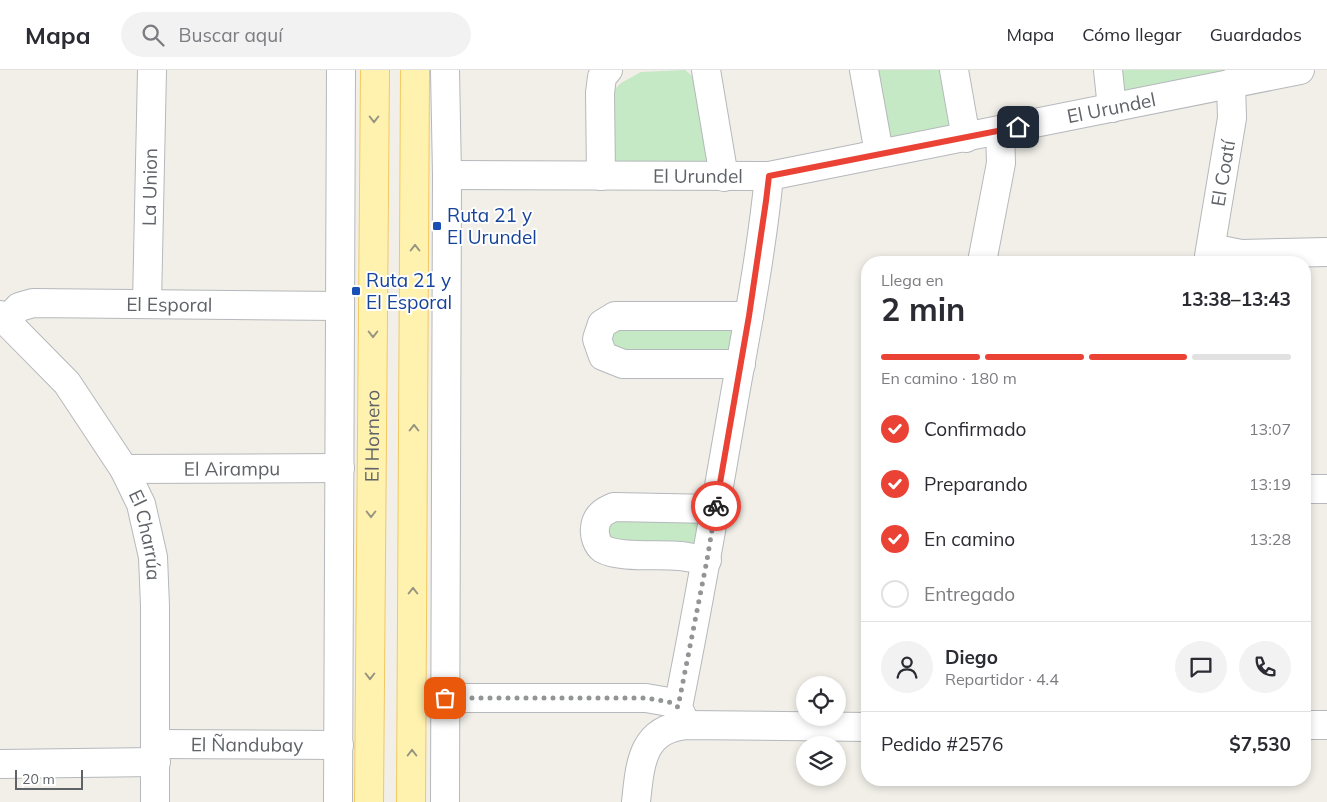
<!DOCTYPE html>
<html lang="es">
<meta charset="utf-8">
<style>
:root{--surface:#fff;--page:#f2f2f3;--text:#2b2b33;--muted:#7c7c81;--line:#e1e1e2;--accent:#ea4335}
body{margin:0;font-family:Mulish,sans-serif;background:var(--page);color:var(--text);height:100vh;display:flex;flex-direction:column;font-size:19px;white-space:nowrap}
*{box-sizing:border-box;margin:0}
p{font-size:16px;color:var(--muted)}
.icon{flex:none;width:28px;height:28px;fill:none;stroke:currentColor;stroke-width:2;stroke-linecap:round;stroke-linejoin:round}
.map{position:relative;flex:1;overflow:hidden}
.side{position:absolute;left:861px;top:186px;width:450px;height:530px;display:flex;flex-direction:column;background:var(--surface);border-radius:20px;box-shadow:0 2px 8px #0003}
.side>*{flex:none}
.tools{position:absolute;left:796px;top:606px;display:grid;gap:10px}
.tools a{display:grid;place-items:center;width:50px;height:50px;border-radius:50%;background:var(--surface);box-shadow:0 2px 8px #0003;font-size:25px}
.scale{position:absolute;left:15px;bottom:12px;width:68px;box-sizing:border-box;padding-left:5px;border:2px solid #5f6368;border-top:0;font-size:14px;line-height:18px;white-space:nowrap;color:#5f6368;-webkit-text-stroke:4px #fff;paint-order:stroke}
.pin{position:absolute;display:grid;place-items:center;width:42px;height:42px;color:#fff;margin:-21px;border-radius:10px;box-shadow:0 2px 8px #0006}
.courier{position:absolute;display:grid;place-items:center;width:50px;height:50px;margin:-25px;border:4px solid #ea4335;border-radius:50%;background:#fff;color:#222;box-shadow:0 1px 6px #0007}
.overview em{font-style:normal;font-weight:700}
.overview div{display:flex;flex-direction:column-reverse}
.overview{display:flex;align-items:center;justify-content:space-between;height:85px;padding:0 20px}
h1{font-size:32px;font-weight:700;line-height:38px}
.bar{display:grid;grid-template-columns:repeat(4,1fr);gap:8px 5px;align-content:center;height:60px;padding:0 20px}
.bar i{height:6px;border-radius:4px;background:var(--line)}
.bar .active{background:var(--accent)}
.bar p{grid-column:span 4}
.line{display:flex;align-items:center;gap:12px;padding:0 20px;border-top:1px solid var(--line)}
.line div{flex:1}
.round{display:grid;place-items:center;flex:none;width:52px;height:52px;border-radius:26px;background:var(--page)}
ol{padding:0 20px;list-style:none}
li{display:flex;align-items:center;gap:15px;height:55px}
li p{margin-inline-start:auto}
li .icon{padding:5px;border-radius:50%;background:var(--accent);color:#fff;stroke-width:4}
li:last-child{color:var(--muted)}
li i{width:28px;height:28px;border:2px solid var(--line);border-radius:50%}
header{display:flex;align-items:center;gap:30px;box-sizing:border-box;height:70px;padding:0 25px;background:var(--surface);border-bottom:1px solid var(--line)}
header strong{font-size:24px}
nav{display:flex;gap:28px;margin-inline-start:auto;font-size:18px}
.search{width:350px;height:45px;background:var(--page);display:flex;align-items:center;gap:12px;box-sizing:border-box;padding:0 18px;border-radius:28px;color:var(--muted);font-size:19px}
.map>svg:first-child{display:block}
.green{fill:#c5e8c5}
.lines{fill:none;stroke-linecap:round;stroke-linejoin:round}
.minor-casing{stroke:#b5b8bc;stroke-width:30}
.major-casing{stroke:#f2c960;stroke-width:30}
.minor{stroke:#fff;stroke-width:28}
.major{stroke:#fff2af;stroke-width:28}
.oneway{stroke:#979581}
.done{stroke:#929495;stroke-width:5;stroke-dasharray:0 9}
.route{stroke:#ea4335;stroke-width:6}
.transit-dot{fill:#1a4fb4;stroke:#fff;stroke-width:2}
.labels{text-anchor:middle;stroke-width:4;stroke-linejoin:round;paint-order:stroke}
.street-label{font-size:19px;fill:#5f6368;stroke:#fff}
.transit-label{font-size:19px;fill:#164399;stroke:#fff;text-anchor:start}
</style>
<header>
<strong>Mapa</strong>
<div class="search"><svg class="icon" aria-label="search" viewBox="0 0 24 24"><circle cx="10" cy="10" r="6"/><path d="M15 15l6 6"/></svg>Buscar aquí</div>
<nav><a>Mapa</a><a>Cómo llegar</a><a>Guardados</a></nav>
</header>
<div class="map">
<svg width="1327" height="732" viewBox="0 0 1327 732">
<rect width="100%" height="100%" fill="#f1efe8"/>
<g class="green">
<path d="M685,0L696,9L709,90L707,99H617L612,91V22L621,13L641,2Z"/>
<path d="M872,0H943L954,55L889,75Z"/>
<path d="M1116,0H1248L1122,28Z"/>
<path d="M616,257L739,259L733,287L619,286L606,277Z"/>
<path d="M611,450L700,452L699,478L606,470Z"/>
</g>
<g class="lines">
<defs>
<g id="minor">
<path d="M706,0L724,107"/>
<path d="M864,0L879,83"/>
<path d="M954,0L966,68"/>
<path d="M1108,0L1112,38"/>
<path id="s1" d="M447,105L769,106L1300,0"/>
<path d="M601,106L600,23L602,7L608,0"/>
<path d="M1211,178L1241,184L1327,182"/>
<path d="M982,192L1001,93L1000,60"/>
<path id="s2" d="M1208,192L1232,48L1231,13"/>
<path id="s3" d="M147,233L152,0"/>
<path id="s4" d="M0,245L67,313L124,399L141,434L153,487L155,536V732"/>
<path id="s5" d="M6,251L19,237L33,233L340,236"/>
<path d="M741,294H623L603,286L597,269L602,254L615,246H749"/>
<path id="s6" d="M124,399L340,398"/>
<path d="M1305,419H1327"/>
<path d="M707,490C698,489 689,487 680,486C661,484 618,488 603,479C597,475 594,465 595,458C596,446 604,441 614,437L715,439"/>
<path d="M445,628H646L669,632L678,637"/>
<path d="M686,655L678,637C699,533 717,428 735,324C748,252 762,179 769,106"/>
<path d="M1305,655H1327"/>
<path id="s7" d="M156,674L339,675"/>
<path d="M0,694L156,692"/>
<path d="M338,732L341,0"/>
<path d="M445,732L447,105L445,0"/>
<path d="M636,732C640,696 641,659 686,655L868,657"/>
</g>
<g id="major">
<path id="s8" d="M369,732L375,0"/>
<path d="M411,732L415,0"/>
</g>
</defs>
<use href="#minor" class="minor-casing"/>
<use href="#major" class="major-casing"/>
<use href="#minor" class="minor"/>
<use href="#major" class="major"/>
</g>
<defs><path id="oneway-chevron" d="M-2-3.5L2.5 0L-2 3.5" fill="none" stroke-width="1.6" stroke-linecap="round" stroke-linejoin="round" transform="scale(1.25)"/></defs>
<g class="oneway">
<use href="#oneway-chevron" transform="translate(374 49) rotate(90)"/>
<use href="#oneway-chevron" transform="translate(415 178) rotate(-90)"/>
<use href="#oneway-chevron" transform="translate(373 264) rotate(90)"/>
<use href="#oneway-chevron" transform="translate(414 358) rotate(-90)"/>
<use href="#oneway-chevron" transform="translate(371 444) rotate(90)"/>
<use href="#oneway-chevron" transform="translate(413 521) rotate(-90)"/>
<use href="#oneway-chevron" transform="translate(370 606) rotate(90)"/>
<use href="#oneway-chevron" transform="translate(412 683) rotate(-90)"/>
</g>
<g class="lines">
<path class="done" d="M445,628H646L669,632L678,637L707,490L716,436"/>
<path class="route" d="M716,436L749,246L766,131L769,106L1018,57"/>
</g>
<g class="transit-dot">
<rect x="432" y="151" width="10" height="10" rx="2.5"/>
<rect x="351" y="216" width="10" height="10" rx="2.5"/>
</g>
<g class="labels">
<g class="street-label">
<text dy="7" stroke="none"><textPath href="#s1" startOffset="671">El Urundel</textPath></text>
<text dy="7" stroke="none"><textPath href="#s2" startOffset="90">El Coatí</textPath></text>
<text dy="7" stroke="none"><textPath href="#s1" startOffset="251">El Urundel</textPath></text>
<text dy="7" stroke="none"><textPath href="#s3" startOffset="116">La Union</textPath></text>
<text dy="7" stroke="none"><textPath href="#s5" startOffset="170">El Esporal</textPath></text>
<text dy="7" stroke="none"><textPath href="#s8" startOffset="366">El Hornero</textPath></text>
<text dy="7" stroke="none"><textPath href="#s6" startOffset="108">El Airampu</textPath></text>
<text dy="7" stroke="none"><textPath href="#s4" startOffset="269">El Charrúa</textPath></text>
<text dy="7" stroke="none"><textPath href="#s7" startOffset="91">El Ñandubay</textPath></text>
</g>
<g class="transit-label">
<text x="447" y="152">Ruta 21 y<tspan x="447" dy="22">El Urundel</tspan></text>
<text x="366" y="217">Ruta 21 y<tspan x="366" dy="22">El Esporal</tspan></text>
</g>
</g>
</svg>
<div class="tools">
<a><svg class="icon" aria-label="locate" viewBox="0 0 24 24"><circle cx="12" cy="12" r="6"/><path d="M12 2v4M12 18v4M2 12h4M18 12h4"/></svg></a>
<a><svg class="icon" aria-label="layers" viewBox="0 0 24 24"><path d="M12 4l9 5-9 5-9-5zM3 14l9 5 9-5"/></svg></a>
</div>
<div class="scale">20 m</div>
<div class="pin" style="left:445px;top:628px;background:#ea580c"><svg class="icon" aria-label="bag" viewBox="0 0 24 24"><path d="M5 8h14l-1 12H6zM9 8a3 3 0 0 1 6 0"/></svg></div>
<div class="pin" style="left:1018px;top:57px;background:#1f2937"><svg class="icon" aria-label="home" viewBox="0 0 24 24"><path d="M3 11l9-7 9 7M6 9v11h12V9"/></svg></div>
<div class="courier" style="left:716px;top:436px"><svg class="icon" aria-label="bike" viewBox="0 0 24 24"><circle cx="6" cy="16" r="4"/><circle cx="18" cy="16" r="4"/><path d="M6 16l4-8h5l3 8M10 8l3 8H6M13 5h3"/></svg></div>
<section class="side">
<div class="overview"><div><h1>2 min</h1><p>Llega en</p></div><em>13:38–13:43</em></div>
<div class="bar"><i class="active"></i><i class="active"></i><i class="active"></i><i></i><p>En camino · 180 m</p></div>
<ol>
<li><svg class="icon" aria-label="check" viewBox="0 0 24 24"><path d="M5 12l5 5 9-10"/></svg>Confirmado<p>13:07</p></li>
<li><svg class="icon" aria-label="check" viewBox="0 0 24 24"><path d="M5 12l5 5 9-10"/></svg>Preparando<p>13:19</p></li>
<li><svg class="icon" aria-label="check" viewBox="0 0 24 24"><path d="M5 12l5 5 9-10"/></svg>En camino<p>13:28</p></li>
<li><i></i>Entregado</li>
</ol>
<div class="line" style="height:90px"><a class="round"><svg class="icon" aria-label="person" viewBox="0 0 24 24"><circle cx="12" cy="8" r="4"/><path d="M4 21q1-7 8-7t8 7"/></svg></a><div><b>Diego</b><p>Repartidor · 4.4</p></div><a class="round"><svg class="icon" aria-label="chat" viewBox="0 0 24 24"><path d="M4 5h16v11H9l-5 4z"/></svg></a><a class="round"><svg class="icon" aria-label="phone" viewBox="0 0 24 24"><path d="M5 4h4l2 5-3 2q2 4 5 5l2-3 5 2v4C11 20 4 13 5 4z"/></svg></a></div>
<div class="line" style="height:65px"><div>Pedido #2576</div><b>$7,530</b></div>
</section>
</div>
